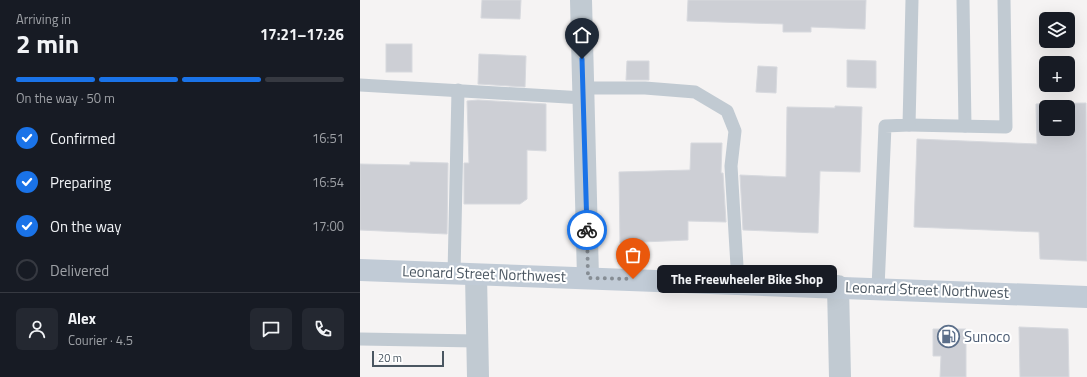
<!DOCTYPE html>
<meta charset="utf-8">
<style>
:root{--surface:#171b24;--page:#242831;--text:#f1f3f6;--muted:#9ea1a6;--line:#363941;--accent:#1a73e8}
body{margin:0;font-family:"Titillium Web",sans-serif;background:var(--page);color:var(--text);height:100vh;display:flex;flex-direction:column;font-size:15px;white-space:nowrap}
*{box-sizing:border-box;margin:0}
p{font-size:13px;color:var(--muted)}
.icon{flex:none;width:22px;height:22px;fill:none;stroke:currentColor;stroke-width:2;stroke-linecap:round;stroke-linejoin:round}
.map{position:relative;flex:1;overflow:hidden}
.details{display:flex;flex-direction:column;background:var(--surface);width:360px}
.details>*{flex:none}
.tools{position:absolute;left:679px;top:12px;display:grid;gap:8px}
.tools a{display:grid;place-items:center;width:36px;height:36px;border-radius:6px;background:var(--surface);box-shadow:0 4px 16px #0002;font-size:20px}
.scale{position:absolute;left:12px;bottom:10px;width:72px;box-sizing:border-box;padding-left:4px;border:2px solid #4a5661;border-top:0;font-size:11px;line-height:14px;white-space:nowrap;color:#4a5661;-webkit-text-stroke:3px #fff;paint-order:stroke}
.pin{position:absolute;display:grid;place-items:center;width:34px;height:34px;color:#fff;margin:-41px -17px;border-radius:50% 50% 50% 0;rotate:-45deg;box-shadow:0 0 4px #0007}
.pin .icon{rotate:45deg}
.courier{position:absolute;display:grid;place-items:center;width:40px;height:40px;margin:-20px;border:3px solid #1a73e8;border-radius:50%;background:#fff;color:#222;box-shadow:0 1px 5px #0007}
.bubble{position:absolute;height:28px;border-radius:6px;background:var(--surface);box-shadow:0 4px 16px #0002;font-size:13px;font-weight:700;line-height:28px;text-align:center}
.headline em{font-style:normal;font-weight:700}
.headline div{display:flex;flex-direction:column-reverse}
.headline{display:flex;align-items:center;justify-content:space-between;height:68px;padding:0 16px}
h1{font-size:26px;font-weight:700;line-height:30px}
.bar{display:grid;grid-template-columns:repeat(4,1fr);gap:6px 4px;align-content:center;height:48px;padding:0 16px}
.bar i{height:5px;border-radius:3px;background:var(--line)}
.bar .selected{background:var(--accent)}
.bar p{grid-column:span 4}
.line{display:flex;align-items:center;gap:10px;padding:0 16px;border-top:1px solid var(--line)}
.line div{flex:1}
.round{display:grid;place-items:center;flex:none;width:42px;height:42px;border-radius:6px;background:var(--page)}
ol{padding:0 16px;list-style:none}
li{display:flex;align-items:center;gap:12px;height:44px}
li p{margin-inline-start:auto}
li .icon{padding:4px;border-radius:50%;background:var(--accent);color:#fff;stroke-width:4}
li:last-child{color:var(--muted)}
li i{width:22px;height:22px;border:2px solid var(--line);border-radius:50%}
main{display:flex;flex:1;min-height:0}
.map>svg:first-child{display:block}
.building{fill:#cdcfd5;stroke:#d7d9de;fill-rule:evenodd}
.lines{fill:none;stroke-linecap:round;stroke-linejoin:round}
.lane{stroke:#c1cad2;stroke-width:13}
.street{stroke:#c1cad2;stroke-width:22}
.secondary{stroke:#c1cbd6;stroke-width:22}
.done{stroke:#868d94;stroke-width:4;stroke-dasharray:0 7.2}
.route{stroke:#1a73e8;stroke-width:5}
.labels{text-anchor:middle;stroke-width:4;stroke-linejoin:round;paint-order:stroke}
.street-label{font-size:15px;fill:#4a5661;stroke:#fff}
.service-label{font-size:15px;fill:#4e5e75;stroke:#fff;text-anchor:start}
</style>
<main>
<section class="details">
<div class="headline"><div><h1>2 min</h1><p>Arriving in</p></div><em>17:21–17:26</em></div>
<div class="bar"><i class="selected"></i><i class="selected"></i><i class="selected"></i><i></i><p>On the way · 50 m</p></div>
<ol>
<li><svg class="icon" aria-label="check" viewBox="0 0 24 24"><path d="M5 12l5 5 9-10"/></svg>Confirmed<p>16:51</p></li>
<li><svg class="icon" aria-label="check" viewBox="0 0 24 24"><path d="M5 12l5 5 9-10"/></svg>Preparing<p>16:54</p></li>
<li><svg class="icon" aria-label="check" viewBox="0 0 24 24"><path d="M5 12l5 5 9-10"/></svg>On the way<p>17:00</p></li>
<li><i></i>Delivered</li>
</ol>
<div class="line" style="height:72px"><a class="round"><svg class="icon" aria-label="person" viewBox="0 0 24 24"><circle cx="12" cy="8" r="4"/><path d="M4 21q1-7 8-7t8 7"/></svg></a><div><b>Alex</b><p>Courier · 4.5</p></div><a class="round"><svg class="icon" aria-label="chat" viewBox="0 0 24 24"><path d="M4 5h16v11H9l-5 4z"/></svg></a><a class="round"><svg class="icon" aria-label="phone" viewBox="0 0 24 24"><path d="M5 4h4l2 5-3 2q2 4 5 5l2-3 5 2v4C11 20 4 13 5 4z"/></svg></a></div>
</section>
<div class="map">
<svg width="727" height="377" viewBox="0 0 727 377">
<rect width="100%" height="100%" fill="#f5f3f3"/>
<g class="building">
<path d="M122,0H161L160,19L121,18Z"/>
<path d="M328,0H506L505,29L451,27V32H423V24L327,21Z"/>
<rect x="26" y="44" width="26" height="28"/>
<path d="M119,54L166,56L165,87L118,84Z"/>
<path d="M487,60L516,61V88L487,87Z"/>
<path d="M267,61H289V80H266Z"/>
<path d="M398,66L417,67L416,93L396,92Z"/>
<path d="M118,100L186,104V151L167,150V199L160,204H104V163H109L107,101Z"/>
<path d="M726,103L727,261L680,259L679,232L554,227L557,139L677,144L676,104ZM686,107H708V129H686Z"/>
<path d="M475,106L502,107L500,172L460,171L458,233L383,230L380,175L426,177L427,107L475,108Z"/>
<path d="M331,143H362L361,173H363L366,222L328,221V240L260,243L259,172L330,170Z"/>
<path d="M50,162L88,163L87,234L0,230V164L50,165Z"/>
<path d="M659,327L708,329L709,377H660Z"/>
<path d="M573,329H606V377H580L581,356H573Z"/>
</g>
<g class="lines">
<g class="lane">
<path d="M603,0L605,126"/>
<path d="M0,85L224,98"/>
<path d="M223,88H285L335,92L367,111L375,131L371,166L378,283"/>
<path d="M549,125L646,127L644,0"/>
<path d="M94,274L98,90"/>
<path d="M518,288L525,126L549,125L552,0"/>
<path d="M0,339L117,341"/>
</g>
<g class="street">
<path d="M221,0L228,278"/>
<path d="M116,275L118,377"/>
<path d="M478,286L480,377"/>
</g>
<path class="secondary" d="M0,270L727,297"/>
</g>
<g class="lines">
<path class="done" d="M227,230L228,278L273,279"/>
<path class="route" d="M222,59L227,230"/>
</g>
<defs>
<symbol id="fuel-ring" viewBox="-11 -11 22 22"><circle r="9.5" fill="#fff" stroke="#5c6f8a" stroke-width="1.5"/><path d="M-5.5-6h7V0h2V4h1.3V-2.5L3-4.5l.8-.8L6-3V5H2.5V1h-1V6h-7ZM-4.2-4.7v3.2H.2V-4.7Z" fill="#5c6f8a"/></symbol>
</defs>
<g fill-rule="evenodd">
<use href="#fuel-ring" x="576" y="324" width="25" height="25"/>
</g>
<g class="labels">
<g class="street-label">
<text transform="translate(124 274) rotate(2)" y="5">Leonard Street Northwest</text>
<text transform="translate(567 290) rotate(2)" y="5">Leonard Street Northwest</text>
</g>
<g class="service-label">
<text x="604" y="342">Sunoco</text>
</g>
</g>
</svg>
<div class="tools">
<a><svg class="icon" aria-label="layers" viewBox="0 0 24 24"><path d="M12 4l9 5-9 5-9-5zM3 14l9 5 9-5"/></svg></a>
<a>+</a>
<a>−</a>
</div>
<div class="scale">20 m</div>
<div class="pin" style="left:273px;top:279px;background:#ea580c"><svg class="icon" aria-label="bag" viewBox="0 0 24 24"><path d="M5 8h14l-1 12H6zM9 8a3 3 0 0 1 6 0"/></svg></div>
<div class="pin" style="left:222px;top:59px;background:#1f2937"><svg class="icon" aria-label="home" viewBox="0 0 24 24"><path d="M3 11l9-7 9 7M6 9v11h12V9"/></svg></div>
<div class="courier" style="left:227px;top:230px"><svg class="icon" aria-label="bike" viewBox="0 0 24 24"><circle cx="6" cy="16" r="4"/><circle cx="18" cy="16" r="4"/><path d="M6 16l4-8h5l3 8M10 8l3 8H6M13 5h3"/></svg></div>
<div class="bubble" style="left:297px;top:265px;width:180px">The Freewheeler Bike Shop</div>
</div>
</main>
